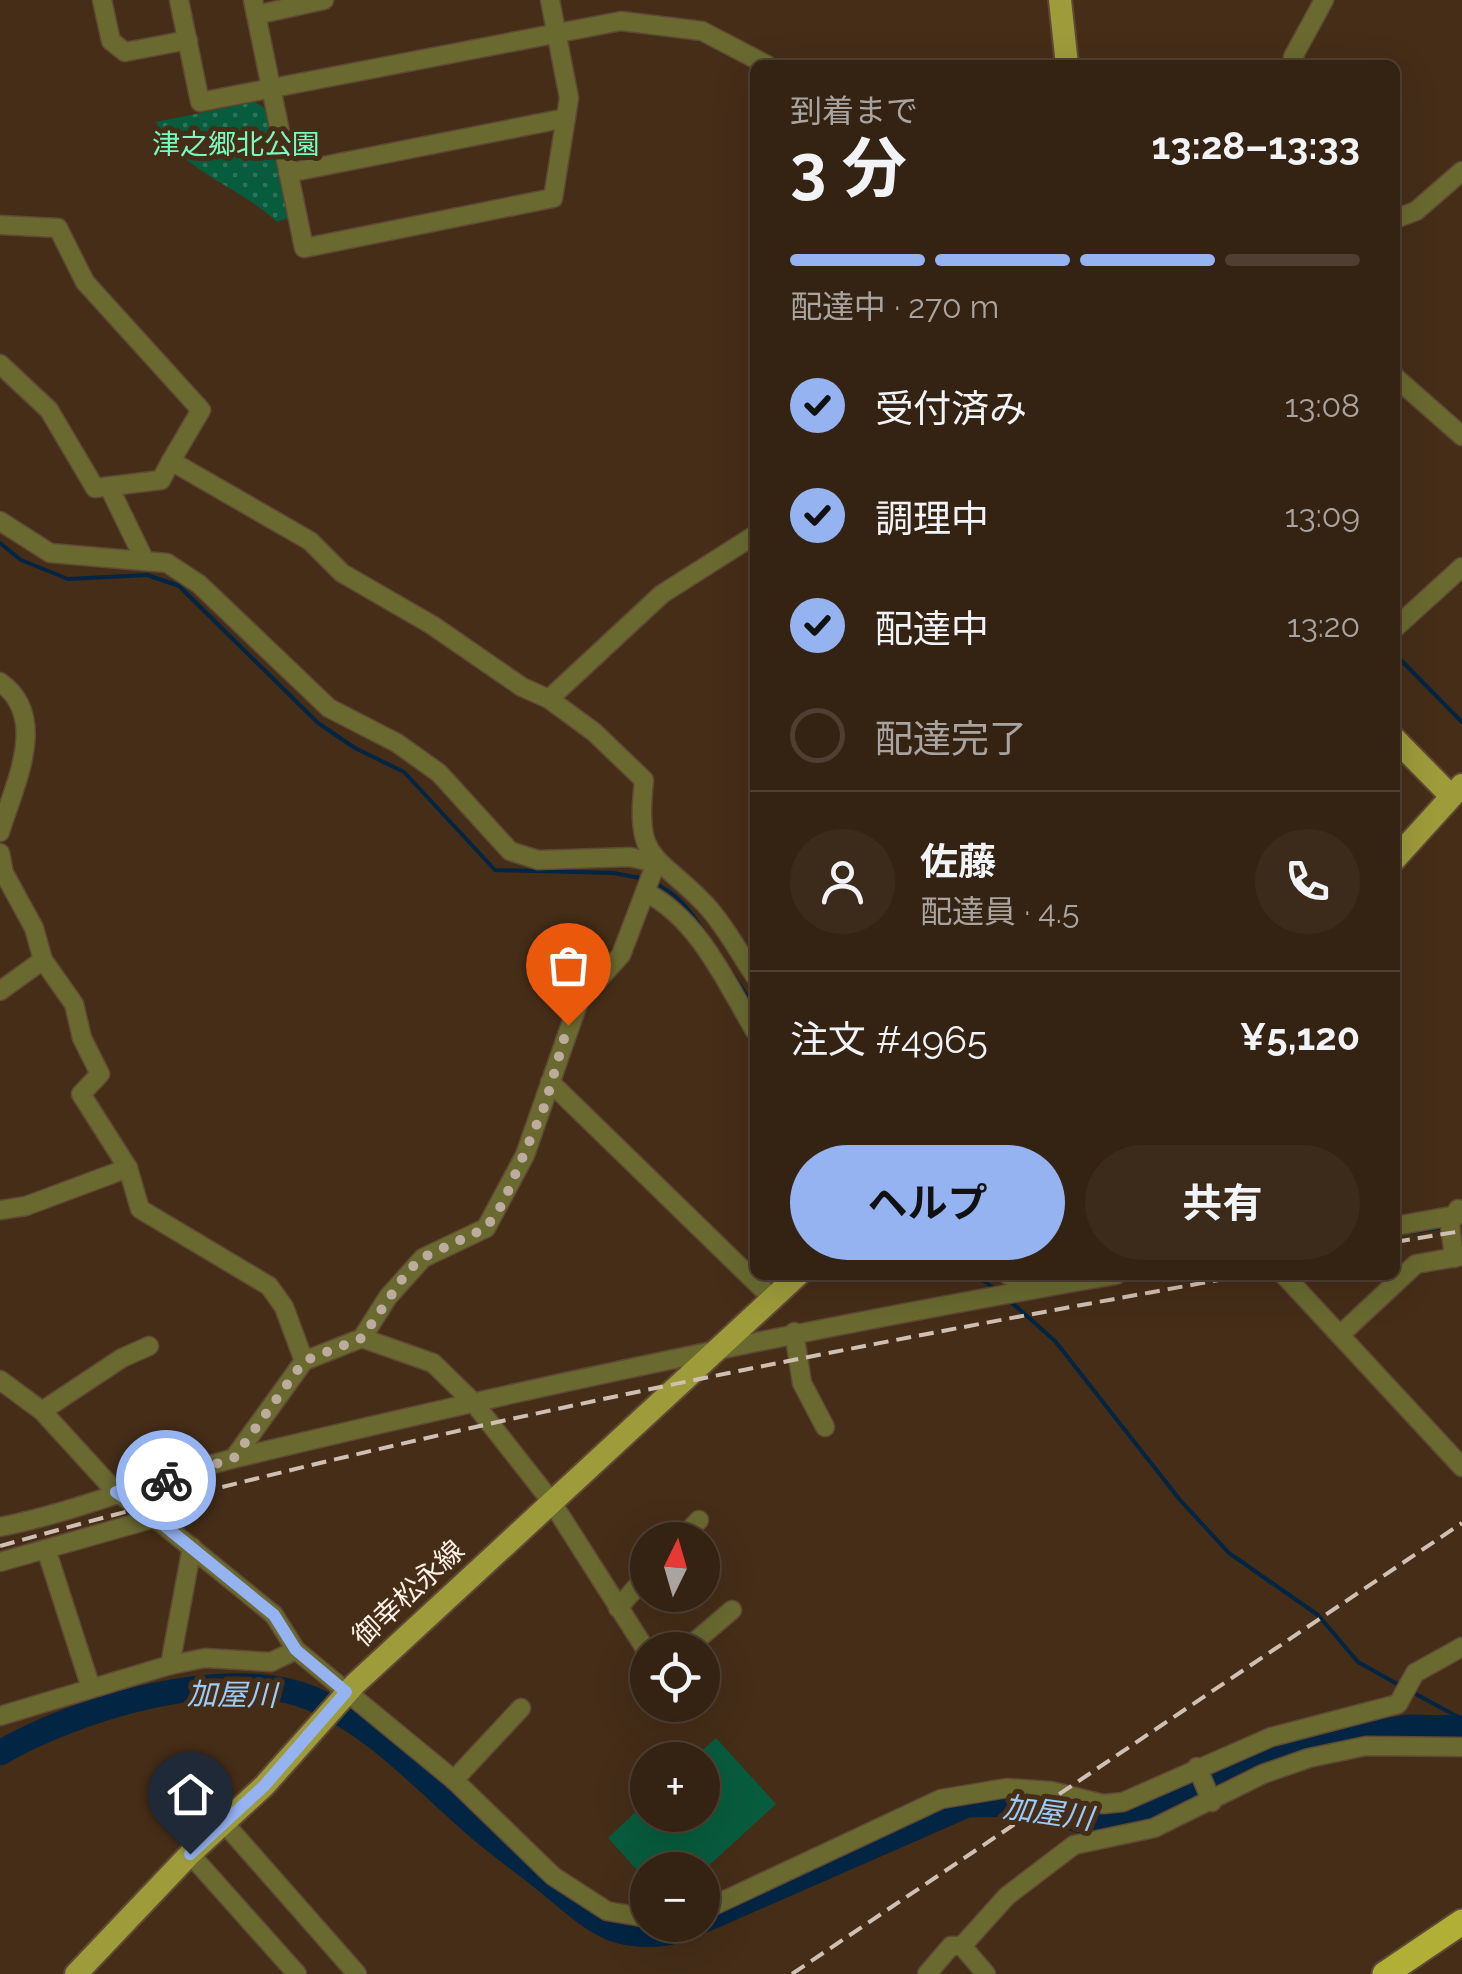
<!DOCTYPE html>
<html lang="ja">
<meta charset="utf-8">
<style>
:root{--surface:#342212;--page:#3c2a1b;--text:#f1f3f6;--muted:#a9a49f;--line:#4e3f32;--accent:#95b2f1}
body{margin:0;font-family:Raleway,"Noto Sans JP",sans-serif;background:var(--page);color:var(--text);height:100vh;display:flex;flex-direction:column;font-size:38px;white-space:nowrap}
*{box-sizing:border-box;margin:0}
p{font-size:32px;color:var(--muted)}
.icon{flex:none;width:55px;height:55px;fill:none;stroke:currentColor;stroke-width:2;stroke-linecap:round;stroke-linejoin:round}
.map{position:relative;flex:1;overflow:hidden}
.sheet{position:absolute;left:750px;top:60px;width:650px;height:1220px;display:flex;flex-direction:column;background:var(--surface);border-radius:15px;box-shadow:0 10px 40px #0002,0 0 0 2px var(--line)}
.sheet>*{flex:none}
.needle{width:65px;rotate:5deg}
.fabs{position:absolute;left:630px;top:1522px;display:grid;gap:20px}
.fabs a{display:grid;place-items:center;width:90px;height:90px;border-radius:50%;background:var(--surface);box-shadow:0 10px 40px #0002,0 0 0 2px var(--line);font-size:50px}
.pin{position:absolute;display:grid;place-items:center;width:85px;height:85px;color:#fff;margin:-102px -42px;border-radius:50% 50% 50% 0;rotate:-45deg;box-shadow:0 0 10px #0007}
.pin .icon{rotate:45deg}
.courier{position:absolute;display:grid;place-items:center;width:100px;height:100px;margin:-50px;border:8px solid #95b2f1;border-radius:50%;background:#fff;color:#222;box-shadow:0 2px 12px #0007}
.headline em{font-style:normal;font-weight:700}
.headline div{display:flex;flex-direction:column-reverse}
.headline{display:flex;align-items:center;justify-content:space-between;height:170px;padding:0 40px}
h1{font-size:65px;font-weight:700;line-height:75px}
.bar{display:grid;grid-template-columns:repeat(4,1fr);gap:15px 10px;align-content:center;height:120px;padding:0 40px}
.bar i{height:12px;border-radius:8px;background:var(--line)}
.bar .on{background:var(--accent)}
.bar p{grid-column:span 4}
.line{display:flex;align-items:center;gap:25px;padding:0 40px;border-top:2px solid var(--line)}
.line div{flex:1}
.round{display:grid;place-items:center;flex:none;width:105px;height:105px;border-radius:52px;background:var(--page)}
ol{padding:0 40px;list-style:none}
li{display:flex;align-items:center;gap:30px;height:110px}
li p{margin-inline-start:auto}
li .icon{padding:10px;border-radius:50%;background:var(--accent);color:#111;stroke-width:4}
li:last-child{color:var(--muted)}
li i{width:55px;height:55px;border:5px solid var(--line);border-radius:50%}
.button{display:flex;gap:20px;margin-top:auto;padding:20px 40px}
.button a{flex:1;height:115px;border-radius:60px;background:var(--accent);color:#111;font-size:40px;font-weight:700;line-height:115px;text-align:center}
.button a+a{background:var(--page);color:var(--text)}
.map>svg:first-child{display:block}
.green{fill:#085c3e}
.park{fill:url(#park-dots)}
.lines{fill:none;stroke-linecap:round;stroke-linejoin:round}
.stream{stroke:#012543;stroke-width:4}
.river{stroke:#012543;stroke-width:25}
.minor-casing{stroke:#5f4835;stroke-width:21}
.major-casing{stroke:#5f4835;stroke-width:26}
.highway-casing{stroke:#5f4835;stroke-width:29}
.minor{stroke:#696930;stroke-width:18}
.major{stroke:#9d9b3a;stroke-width:22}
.highway{stroke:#b1af35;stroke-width:25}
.rail{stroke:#d0c0b3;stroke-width:4;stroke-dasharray:15 8;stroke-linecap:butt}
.done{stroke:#bdac9e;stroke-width:10;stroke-dasharray:0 18}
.route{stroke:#95b2f1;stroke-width:12}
.labels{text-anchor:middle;stroke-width:10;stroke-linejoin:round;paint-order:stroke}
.park-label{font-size:28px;fill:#77fbc0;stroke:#452d18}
.street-label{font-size:28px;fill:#fdf0e6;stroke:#452d18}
.water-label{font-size:30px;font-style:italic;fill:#99cbfc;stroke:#452d18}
</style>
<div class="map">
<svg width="1462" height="1974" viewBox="0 0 1462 1974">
<defs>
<pattern id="park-dots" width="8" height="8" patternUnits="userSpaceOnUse" patternTransform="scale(2.5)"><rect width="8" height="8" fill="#085c3e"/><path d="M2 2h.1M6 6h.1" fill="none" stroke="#2d745a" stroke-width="1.8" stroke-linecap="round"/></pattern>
</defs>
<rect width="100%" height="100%" fill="#452d18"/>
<path class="green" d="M716,1738L776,1804L703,1871L648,1870L647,1881L608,1838L647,1801L648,1815H702V1760H692Z"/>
<path class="park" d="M255,102L269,111L288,218L277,222C241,187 176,169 156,122Z"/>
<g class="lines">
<g class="stream">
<path d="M0,543L21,560L68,579L147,575L179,586L318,723L355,748L404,772L495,870L614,873L645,879"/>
<path d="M1395,654L1462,722"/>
<path d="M654,883C680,894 694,916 709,939"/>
<path d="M731,972L755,1008"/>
<path d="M1410,1232L1445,1227"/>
<path d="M976,1275L996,1290"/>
<path d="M1011,1302L1055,1341L1180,1500L1229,1553L1318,1615L1358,1662L1399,1685"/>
<path d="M1412,1692L1462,1719"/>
</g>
<g class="river">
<path d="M0,1753C75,1709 228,1662 313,1699C378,1727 427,1784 480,1829C501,1847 524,1863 545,1880C568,1898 592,1923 620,1931C645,1937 672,1935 694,1925"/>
<path d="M702,1921L967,1805L1018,1804L1093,1824L1125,1819L1274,1756L1322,1741L1408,1727L1462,1728"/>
</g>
<defs>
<g id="minor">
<path d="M102,0L111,41L125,52L188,40"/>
<path d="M179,0L200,102L621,21L702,31L767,65"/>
<path d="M253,0L304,248L553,198L569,98L550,0"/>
<path d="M256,15L324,0"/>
<path d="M1297,65L1293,57L1324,0"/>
<path d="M288,173L566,118"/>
<path d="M1395,219L1416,211L1462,171"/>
<path d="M0,225L58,228L85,282L201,410L171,461"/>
<path d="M0,364L49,410L95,488L161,480L171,461L310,541L342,573L432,625L522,687L549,699L594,732L644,780C635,863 654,851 705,904C725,925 739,953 755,976"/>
<path d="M1395,377L1462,436"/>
<path d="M110,489L144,559"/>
<path d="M0,521L50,553L167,563L199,584L329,708L397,743L439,773L510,851L538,860L630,857L656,863"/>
<path d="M1395,628L1462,567"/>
<path d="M0,682C50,717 14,785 0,832"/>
<path d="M549,699L662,594L755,535"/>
<path d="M0,853L4,873L34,928L43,960L74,1004L82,1038L100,1074L81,1094L128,1168L140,1209L269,1286L284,1307L304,1361L362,1338L388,1297L423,1258L486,1228L525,1155L579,1001L621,955L656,863"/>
<path d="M645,892C698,918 726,982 755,1031"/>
<path d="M0,991L43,960"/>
<path d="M550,1082L774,1300"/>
<path d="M0,1210L26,1206L128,1168"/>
<path d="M1395,1226L1462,1214"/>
<path d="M1454,1258L1450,1224L1458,1209"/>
<path d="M1008,1275L1034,1289"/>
<path d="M1284,1275L1462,1467"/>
<path d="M794,1332L802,1383L825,1427"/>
<path d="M1341,1334L1416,1264L1462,1256"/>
<path d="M362,1338L433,1363L474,1403L551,1501L648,1653"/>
<path d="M0,1380L42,1411L116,1492L155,1518L274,1615L296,1650L454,1780L553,1876L607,1911L648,1918"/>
<path d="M42,1411L122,1358L149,1346"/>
<path d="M234,1458L304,1361"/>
<path d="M0,1527C81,1511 160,1476 240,1457C530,1387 822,1325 1116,1275"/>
<path d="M680,1540L699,1520"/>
<path d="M46,1549L91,1688"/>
<path d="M0,1562L155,1518"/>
<path d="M618,1608L648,1574"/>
<path d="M685,1650L732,1610"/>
<path d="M170,1665L192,1547"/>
<path d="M0,1716L170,1665L205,1658L271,1662L296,1650"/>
<path d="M1197,1767L1212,1802"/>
<path d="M454,1780L521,1708"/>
<path d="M225,1824L357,1974"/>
<path d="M190,1854L297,1974"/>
<path d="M702,1911L941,1799L1007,1788L1051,1791L1103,1804L1123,1802L1271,1737L1398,1704L1415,1673L1462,1647"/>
<path d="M962,1946L986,1974"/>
<path d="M927,1974L951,1946H962L1007,1896L1074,1845L1154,1828L1263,1774L1309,1758L1366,1746L1462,1747"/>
</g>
<g id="major">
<path d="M1060,0L1067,65"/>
<path d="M1395,739L1450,795"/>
<path d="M1395,859L1462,785"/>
<path d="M76,1974L190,1854L264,1786L355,1684L798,1275"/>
</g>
<path id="highway" d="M1385,1974L1462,1922"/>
</defs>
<use href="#minor" class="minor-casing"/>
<use href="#major" class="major-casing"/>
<use href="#highway" class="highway-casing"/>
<use href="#minor" class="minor"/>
<use href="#major" class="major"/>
<use href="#highway" class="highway"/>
<g class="rail">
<path d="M1395,1242L1462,1231"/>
<path d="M0,1546C410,1431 828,1350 1247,1275"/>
<path d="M792,1974L1462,1523"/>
</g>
</g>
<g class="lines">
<path class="done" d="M166,1480L234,1458L304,1361L362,1338L407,1272L422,1258L486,1228L503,1203L545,1105L568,1025"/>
<path class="route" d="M166,1480L116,1492L155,1518L274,1615L296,1650L346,1692L264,1786L190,1854"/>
</g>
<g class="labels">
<g class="park-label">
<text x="236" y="154">津之郷北公園</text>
</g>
<g class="street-label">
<text transform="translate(408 1593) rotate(-43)" y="10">御幸松永線</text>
</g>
<g class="water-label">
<text transform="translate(232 1695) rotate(1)" y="10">加屋川</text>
<text transform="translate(1048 1813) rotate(8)" y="10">加屋川</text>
</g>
</g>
</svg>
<div class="fabs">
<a><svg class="needle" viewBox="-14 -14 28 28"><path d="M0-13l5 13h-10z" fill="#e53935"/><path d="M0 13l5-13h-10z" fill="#a9a49f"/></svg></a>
<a><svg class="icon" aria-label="locate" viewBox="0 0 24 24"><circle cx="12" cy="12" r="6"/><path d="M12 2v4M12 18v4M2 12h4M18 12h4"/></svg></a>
<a>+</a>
<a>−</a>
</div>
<div class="pin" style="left:568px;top:1025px;background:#ea580c"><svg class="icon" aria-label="bag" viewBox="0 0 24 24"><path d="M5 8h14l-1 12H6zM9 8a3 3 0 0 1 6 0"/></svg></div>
<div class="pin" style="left:190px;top:1854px;background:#1f2937"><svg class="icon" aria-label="home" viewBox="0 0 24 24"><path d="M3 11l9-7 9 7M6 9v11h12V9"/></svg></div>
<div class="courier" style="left:166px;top:1480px"><svg class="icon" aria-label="bike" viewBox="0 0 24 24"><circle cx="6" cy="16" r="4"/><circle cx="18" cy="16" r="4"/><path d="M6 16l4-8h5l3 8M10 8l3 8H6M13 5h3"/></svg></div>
<section class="sheet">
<div class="headline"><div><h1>3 分</h1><p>到着まで</p></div><em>13:28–13:33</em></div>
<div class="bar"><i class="on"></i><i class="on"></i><i class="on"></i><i></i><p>配達中 · 270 m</p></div>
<ol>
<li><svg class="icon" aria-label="check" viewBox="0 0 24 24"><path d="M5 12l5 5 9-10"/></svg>受付済み<p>13:08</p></li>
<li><svg class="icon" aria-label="check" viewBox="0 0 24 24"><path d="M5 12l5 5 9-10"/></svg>調理中<p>13:09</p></li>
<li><svg class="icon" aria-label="check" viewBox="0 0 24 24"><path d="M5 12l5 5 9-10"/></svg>配達中<p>13:20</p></li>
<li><i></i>配達完了</li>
</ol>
<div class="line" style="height:180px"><a class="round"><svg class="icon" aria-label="person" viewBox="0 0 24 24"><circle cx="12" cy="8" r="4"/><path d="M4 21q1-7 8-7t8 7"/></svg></a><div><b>佐藤</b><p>配達員 · 4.5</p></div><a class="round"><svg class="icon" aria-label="phone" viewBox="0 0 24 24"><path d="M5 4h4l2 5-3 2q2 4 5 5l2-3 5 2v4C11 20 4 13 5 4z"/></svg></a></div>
<div class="line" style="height:130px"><div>注文 #4965</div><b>¥5,120</b></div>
<div class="button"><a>ヘルプ</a><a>共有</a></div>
</section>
</div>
